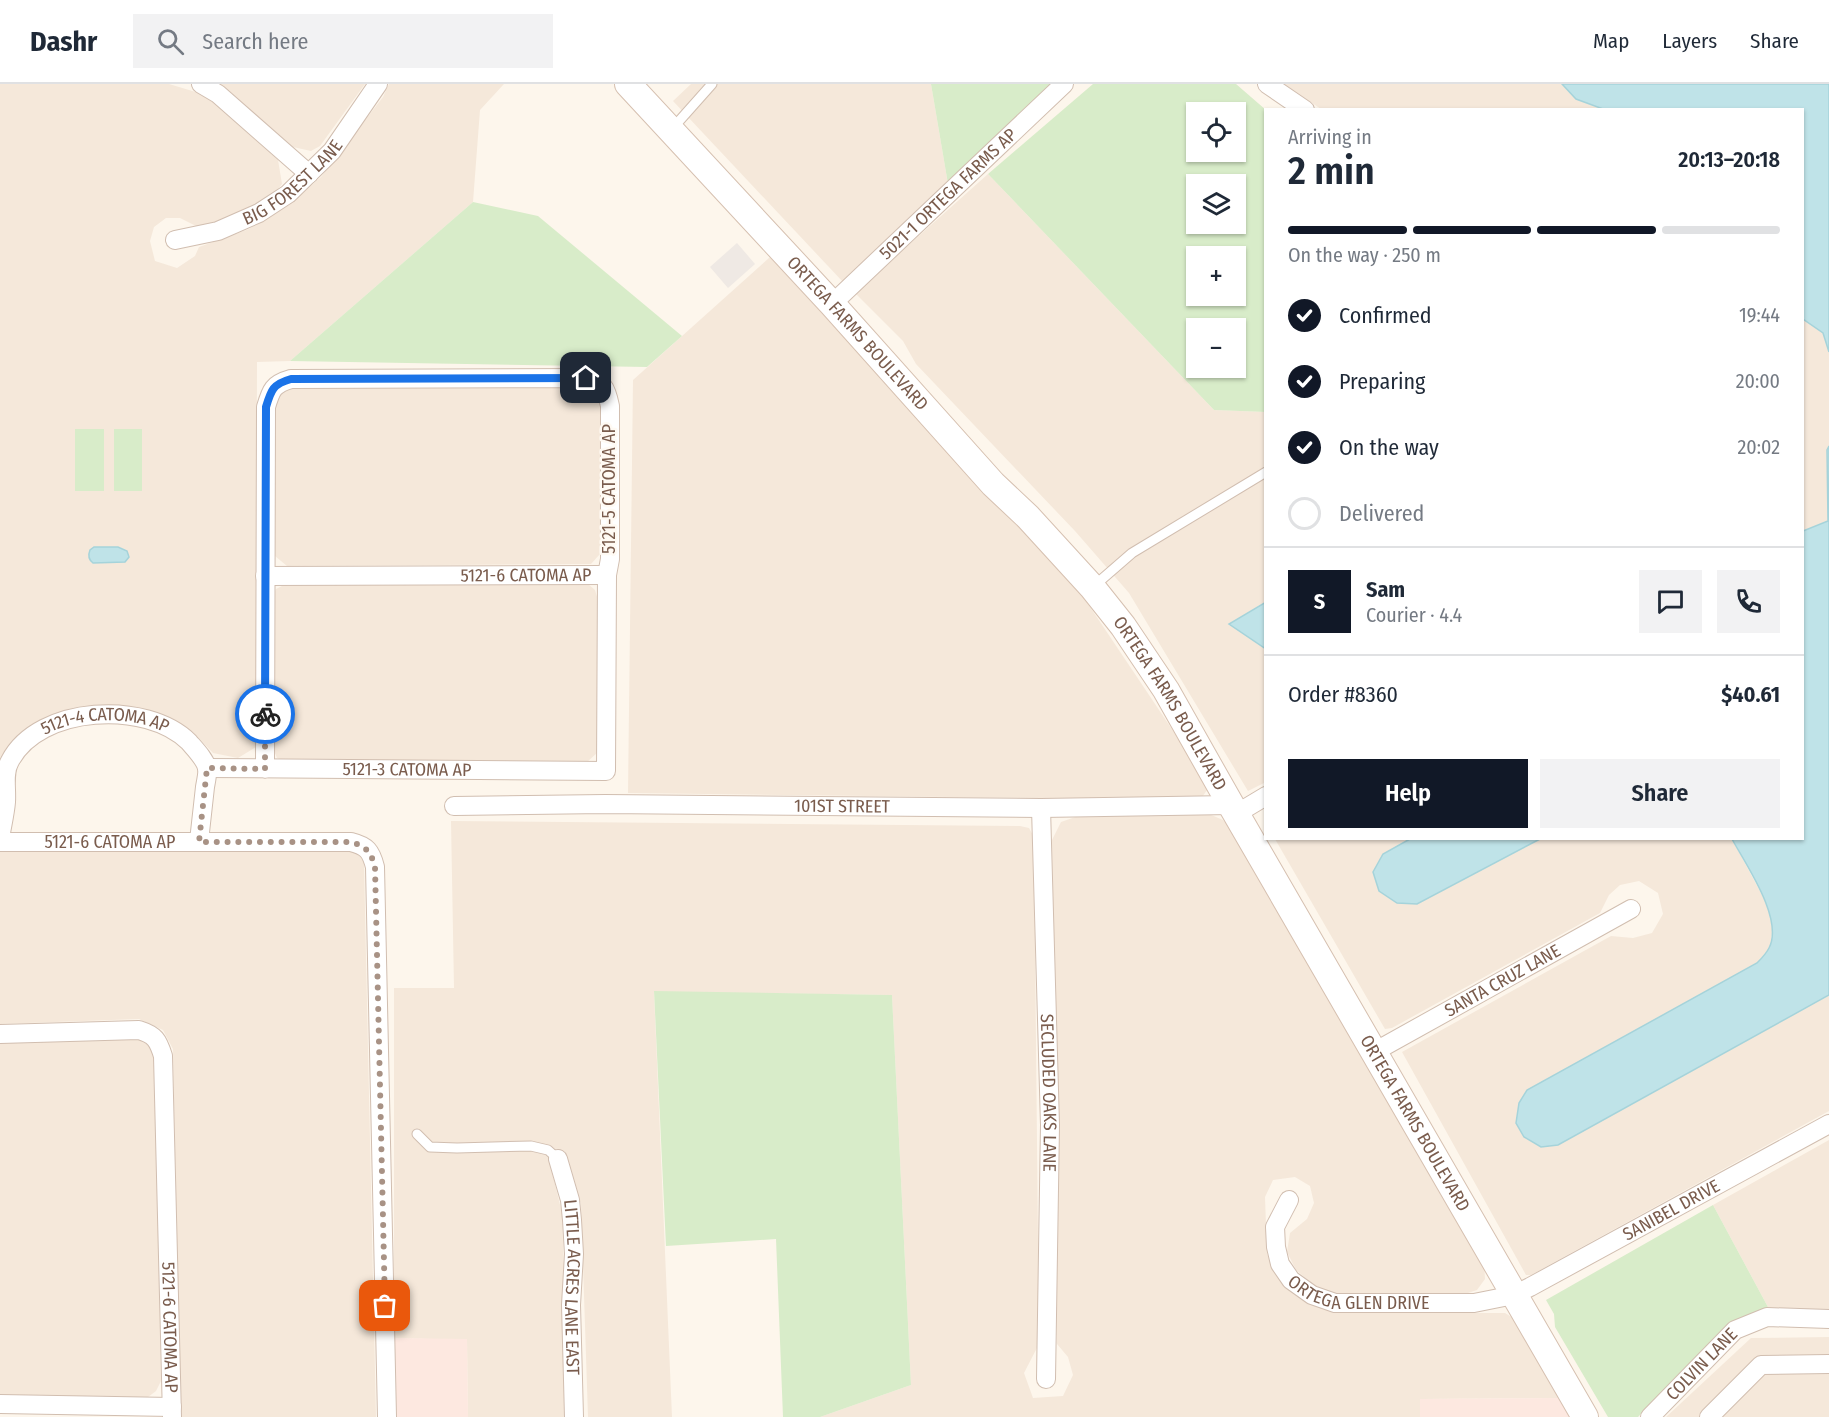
<!DOCTYPE html>
<meta charset="utf-8">
<style>
:root{--surface:#fff;--page:#f2f2f3;--text:#1f2937;--muted:#747a83;--line:#e0e1e3;--accent:#111827}
body{margin:0;font-family:"Fira Sans Condensed",sans-serif;background:var(--page);color:var(--text);height:100vh;display:flex;flex-direction:column;font-size:22px;white-space:nowrap}
*{box-sizing:border-box;margin:0}
p{font-size:20px;color:var(--muted)}
.icon{flex:none;width:33px;height:33px;fill:none;stroke:currentColor;stroke-width:2;stroke-linecap:round;stroke-linejoin:round}
.map{position:relative;flex:1;overflow:hidden}
.side{position:absolute;left:1264px;top:24px;width:540px;height:732px;display:flex;flex-direction:column;background:var(--surface);border-radius:0px;box-shadow:0 2px 4px #0004}
.side>*{flex:none}
.controls{position:absolute;left:1186px;top:18px;display:grid;gap:12px}
.controls a{display:grid;place-items:center;width:60px;height:60px;border-radius:0px;background:var(--surface);box-shadow:0 2px 4px #0004;font-size:30px}
.pin{position:absolute;display:grid;place-items:center;width:51px;height:51px;color:#fff;margin:-26px;border-radius:12px;box-shadow:0 3px 9px #0006}
.courier{position:absolute;display:grid;place-items:center;width:60px;height:60px;margin:-30px;border:4px solid #1a73e8;border-radius:50%;background:#fff;color:#222;box-shadow:0 2px 8px #0007}
.overview em{font-style:normal;font-weight:600}
.overview div{display:flex;flex-direction:column-reverse}
.overview{display:flex;align-items:center;justify-content:space-between;height:102px;padding:0 24px}
h1{font-size:39px;font-weight:600;line-height:45px}
.bar{display:grid;grid-template-columns:repeat(4,1fr);gap:9px 6px;align-content:center;height:72px;padding:0 24px}
.bar i{height:8px;border-radius:4px;background:var(--line)}
.bar .on{background:var(--accent)}
.bar p{grid-column:span 4}
.line{display:flex;align-items:center;gap:15px;padding:0 24px;border-top:2px solid var(--line)}
.line div{flex:1}
.round{display:grid;place-items:center;flex:none;width:63px;height:63px;border-radius:0px;background:var(--page)}
ol{padding:0 24px;list-style:none}
li{display:flex;align-items:center;gap:18px;height:66px}
li p{margin-inline-start:auto}
li .icon{padding:6px;border-radius:50%;background:var(--accent);color:#fff;stroke-width:4}
li:last-child{color:var(--muted)}
li i{width:33px;height:33px;border:3px solid var(--line);border-radius:50%}
.primary-button{display:flex;gap:12px;margin-top:auto;padding:12px 24px}
.primary-button a{flex:1;height:69px;border-radius:0px;background:var(--accent);color:#fff;font-size:24px;font-weight:600;line-height:69px;text-align:center}
.primary-button a+a{background:var(--page);color:var(--text)}
header{display:flex;align-items:center;gap:36px;box-sizing:border-box;height:84px;padding:0 30px;background:var(--surface);border-bottom:2px solid var(--line)}
header strong{font-size:28px}
nav{display:flex;gap:33px;margin-inline-start:auto;font-size:21px}
.search{width:420px;height:54px;background:var(--page);display:flex;align-items:center;gap:15px;box-sizing:border-box;padding:0 21px;border-radius:0px;color:var(--muted);font-size:22px}
.map>svg:first-child{display:block}
.residential{fill:#f5e8da}
.commercial{fill:#fde8e0}
.industrial{fill:#efe9e4}
.green{fill:#d8ecc9;fill-rule:evenodd}
.water{fill:#bfe3e8;stroke:#a5d3da;stroke-width:1.5}
.lines{fill:none;stroke-linecap:round;stroke-linejoin:round}
.lane-casing{stroke:#d1beb0;stroke-width:11}
.street-casing{stroke:#d1beb0;stroke-width:20}
.secondary-casing{stroke:#d6c0b0;stroke-width:28}
.lane{stroke:#fff;stroke-width:9}
.street{stroke:#fff;stroke-width:18}
.secondary{stroke:#fff;stroke-width:26}
.done{stroke:#a89285;stroke-width:6;stroke-dasharray:0 10.8}
.route{stroke:#1a73e8;stroke-width:8}
.labels{text-anchor:middle;stroke-width:5;stroke-linejoin:round;paint-order:stroke}
.street-label{font-size:18px;fill:#7a5c4d;stroke:#fffaf3}
</style>
<header>
<strong>Dashr</strong>
<div class="search"><svg class="icon" aria-label="search" viewBox="0 0 24 24"><circle cx="10" cy="10" r="6"/><path d="M15 15l6 6"/></svg>Search here</div>
<nav><a>Map</a><a>Layers</a><a>Share</a></nav>
</header>
<div class="map">
<svg width="1829" height="1333" viewBox="0 0 1829 1333">
<rect width="100%" height="100%" fill="#fdf6ec"/>
<g class="residential">
<path d="M0,0H169L199,9L223,24L278,76L282,100L274,110L244,127L209,141L196,142L180,134H166L154,143L150,157L155,177L177,184L195,172L199,163L249,145L289,121L321,93L383,13L389,0H504L480,26L473,118L290,277L257,278L256,663L238,674L213,669L193,648L156,629L109,622L68,626L28,644L0,674Z"/>
<path d="M218,0H365L320,62L311,67L293,63L226,4Z"/>
<path d="M691,0H931L948,100L843,198L673,17Z"/>
<path d="M1284,0H1562L1576,15L1603,25H1321Z"/>
<path d="M988,90L1214,326L1266,328V518L1229,540L1266,565V698L1248,707L1129,509L1075,447L916,280L903,257L855,209Z"/>
<path d="M770,173L1082,511L1210,702L1200,716L628,709L633,296Z"/>
<path d="M1803,235L1823,249L1829,268V362L1827,366L1828,437L1803,447Z"/>
<path d="M287,304H587L601,312L600,470L591,480L287,482L275,472V317L279,308Z"/>
<path d="M288,499L588,500L595,506L598,516V668L586,679L288,678L277,674L272,662V515L276,505Z"/>
<path d="M1209,730L1223,736L1236,747L1484,1175L1485,1195L1477,1206L1468,1209L1338,1211L1315,1202L1296,1186L1287,1168L1290,1149L1307,1135L1314,1119L1310,1102L1295,1093L1273,1096L1265,1113L1267,1170L1283,1201L1310,1220L1340,1229H1505L1518,1237L1561,1314L1420,1315V1333H820L911,1301L892,911L654,908L672,1333H588L581,1120L563,1068L548,1071L562,1129L569,1333H468L467,1256L394,1254V904H454L451,737L1020,742L1029,744L1034,753L1039,1260L1024,1289L1033,1314L1063,1312L1073,1291L1068,1273L1057,1260L1052,756L1061,738L1081,731Z"/>
<path d="M1275,755H1410L1383,770L1417,820L1540,755H1732L1769,824L1773,842L1770,863L1757,879L1524,1053L1541,1063L1558,1061L1829,911V1027L1531,1191H1526L1402,968L1611,852L1633,854L1652,849L1663,830L1658,809L1639,797L1620,801L1609,811L1600,829L1392,944L1385,945Z"/>
<path d="M0,766L352,767L361,771L364,779L376,1333H180L173,965L163,946L139,935L0,940Z"/>
<path d="M142,955L151,960L155,970L161,1297L156,1307L148,1313L0,1315V958Z"/>
<path d="M1829,1056V1228L1769,1225L1713,1121Z"/>
<path d="M1829,1253V1333H1666L1751,1254Z"/>
</g>
<g class="commercial">
<path d="M394,1254L467,1255L468,1333H396Z"/>
<path d="M1561,1314L1571,1333H1420V1315Z"/>
</g>
<path class="industrial" d="M737,159L755,180L728,204L710,183Z"/>
<g class="green">
<path d="M931,0H1051L948,100Z"/>
<path d="M1093,0H1236L1266,26V328L1214,326L988,90ZM1236,28V68H1197V28ZM1236,100V140H1197V100ZM1197,172H1236V212H1197ZM1236,244V284H1197V244Z"/>
<path d="M473,118L538,132L682,252L647,283L290,277Z"/>
<rect x="75" y="345" width="29" height="62"/>
<rect x="114" y="345" width="28" height="62"/>
<path d="M654,907L892,911L911,1301L820,1333H783L776,1155L666,1162Z"/>
<path d="M1713,1121L1769,1225L1727,1241L1638,1333H1608L1555,1243L1554,1230L1546,1216Z"/>
</g>
<g class="water">
<path d="M1562,0H1829V268L1823,249L1803,235V26L1603,25L1576,15Z"/>
<path d="M1829,362V911L1558,1061L1541,1063L1524,1053L1516,1039L1519,1019L1527,1006L1757,879C1761,875 1766,870 1769,864C1784,835 1746,781 1732,755L1803,754V447L1828,437L1827,366Z"/>
<path d="M94,463H118L127,467L129,473L125,478L93,479C89,476 88,471 90,466Z"/>
<path d="M1266,518V565L1229,540Z"/>
<path d="M1410,755V754L1540,755L1417,820L1397,819L1379,807L1373,788L1383,770Z"/>
</g>
<g class="lines">
<defs>
<g id="lane">
<path d="M672,45L712,0"/>
<path d="M1094,502L1132,469L1266,388"/>
<path d="M417,1050L430,1063L457,1064L531,1062L548,1066L558,1075"/>
</g>
<g id="street">
<path d="M201,0L218,10L309,90"/>
<path d="M1267,0L1305,26"/>
<path id="s1" d="M175,156L218,147L259,129L288,110L332,67L378,0"/>
<path id="s2" d="M832,220L1064,0"/>
<path id="s3" d="M265,492L607,491"/>
<path id="s4" d="M207,684L606,687L607,491L610,475V322C606,303 604,299 586,294L291,295C273,300 271,306 266,323L265,685"/>
<path id="s5" d="M454,722L605,720L1041,724L1231,721"/>
<path id="s6" d="M1041,724L1050,1041L1046,1295"/>
<path d="M1236,730L1266,712"/>
<path id="s7" d="M0,754C2,742 5,730 6,718C7,704 3,689 10,677C39,621 147,616 189,658C195,665 205,675 207,684C208,689 206,697 205,703C203,721 201,739 199,757"/>
<path id="s8" d="M0,758H351C367,762 371,767 375,783L387,1333"/>
<path id="s9" d="M0,950L139,946C155,951 158,956 163,972L172,1333"/>
<path id="s10" d="M1374,968L1631,825"/>
<path id="s11" d="M558,1075L570,1116L572,1136L574,1170L571,1221L574,1333"/>
<path id="s12" d="M1289,1116L1275,1143L1276,1163L1280,1180L1291,1196L1312,1211L1335,1219H1474L1514,1211L1530,1203L1829,1040"/>
<path d="M0,1320L172,1323"/>
<path id="s13" d="M1650,1333L1735,1246L1767,1233L1829,1235"/>
<path d="M1709,1333L1761,1281L1829,1280"/>
</g>
<g id="secondary">
<path id="s14" d="M628,0L832,220L993,400L1028,433L1092,503L1123,542L1166,606L1231,721L1585,1333"/>
</g>
</defs>
<use href="#lane" class="lane-casing"/>
<use href="#street" class="street-casing"/>
<use href="#secondary" class="secondary-casing"/>
<use href="#lane" class="lane"/>
<use href="#street" class="street"/>
<use href="#secondary" class="secondary"/>
</g>
<g class="lines">
<path class="done" d="M265,630V685L207,684L199,758H351C366,762 371,768 375,783L385,1222"/>
<path class="route" d="M265,630L266,323C271,306 273,300 291,295L586,294"/>
</g>
<g class="labels">
<g class="street-label">
<text dy="6" stroke="none"><textPath href="#s1" startOffset="134">BIG FOREST LANE</textPath></text>
<text dy="6" stroke="none"><textPath href="#s2" startOffset="160">5021-1 ORTEGA FARMS AP</textPath></text>
<text dy="6" stroke="none"><textPath href="#s14" startOffset="339">ORTEGA FARMS BOULEVARD</textPath></text>
<text transform="translate(609 405) rotate(-90)" y="6">5121-5 CATOMA AP</text>
<text dy="6" stroke="none"><textPath href="#s3" startOffset="261">5121-6 CATOMA AP</textPath></text>
<text dy="6" stroke="none"><textPath href="#s14" startOffset="825">ORTEGA FARMS BOULEVARD</textPath></text>
<text dy="6" stroke="none"><textPath href="#s7" startOffset="189">5121-4 CATOMA AP</textPath></text>
<text dy="6" stroke="none"><textPath href="#s4" startOffset="200">5121-3 CATOMA AP</textPath></text>
<text dy="6" stroke="none"><textPath href="#s5" startOffset="388">101ST STREET</textPath></text>
<text dy="6" stroke="none"><textPath href="#s8" startOffset="110">5121-6 CATOMA AP</textPath></text>
<text dy="6" stroke="none"><textPath href="#s10" startOffset="147">SANTA CRUZ LANE</textPath></text>
<text dy="6" stroke="none"><textPath href="#s6" startOffset="285">SECLUDED OAKS LANE</textPath></text>
<text dy="6" stroke="none"><textPath href="#s14" startOffset="1311">ORTEGA FARMS BOULEVARD</textPath></text>
<text dy="6" stroke="none"><textPath href="#s12" startOffset="496">SANIBEL DRIVE</textPath></text>
<text dy="6" stroke="none"><textPath href="#s11" startOffset="130">LITTLE ACRES LANE EAST</textPath></text>
<text dy="6" stroke="none"><textPath href="#s12" startOffset="159">ORTEGA GLEN DRIVE</textPath></text>
<text dy="6" stroke="none"><textPath href="#s9" startOffset="448">5121-6 CATOMA AP</textPath></text>
<text dy="6" stroke="none"><textPath href="#s13" startOffset="74">COLVIN LANE</textPath></text>
</g>
</g>
</svg>
<div class="controls">
<a><svg class="icon" aria-label="locate" viewBox="0 0 24 24"><circle cx="12" cy="12" r="6"/><path d="M12 2v4M12 18v4M2 12h4M18 12h4"/></svg></a>
<a><svg class="icon" aria-label="layers" viewBox="0 0 24 24"><path d="M12 4l9 5-9 5-9-5zM3 14l9 5 9-5"/></svg></a>
<a>+</a>
<a>−</a>
</div>
<div class="pin" style="left:385px;top:1222px;background:#ea580c"><svg class="icon" aria-label="bag" viewBox="0 0 24 24"><path d="M5 8h14l-1 12H6zM9 8a3 3 0 0 1 6 0"/></svg></div>
<div class="pin" style="left:586px;top:294px;background:#1f2937"><svg class="icon" aria-label="home" viewBox="0 0 24 24"><path d="M3 11l9-7 9 7M6 9v11h12V9"/></svg></div>
<div class="courier" style="left:265px;top:630px"><svg class="icon" aria-label="bike" viewBox="0 0 24 24"><circle cx="6" cy="16" r="4"/><circle cx="18" cy="16" r="4"/><path d="M6 16l4-8h5l3 8M10 8l3 8H6M13 5h3"/></svg></div>
<section class="side">
<div class="overview"><div><h1>2 min</h1><p>Arriving in</p></div><em>20:13–20:18</em></div>
<div class="bar"><i class="on"></i><i class="on"></i><i class="on"></i><i></i><p>On the way · 250 m</p></div>
<ol>
<li><svg class="icon" aria-label="check" viewBox="0 0 24 24"><path d="M5 12l5 5 9-10"/></svg>Confirmed<p>19:44</p></li>
<li><svg class="icon" aria-label="check" viewBox="0 0 24 24"><path d="M5 12l5 5 9-10"/></svg>Preparing<p>20:00</p></li>
<li><svg class="icon" aria-label="check" viewBox="0 0 24 24"><path d="M5 12l5 5 9-10"/></svg>On the way<p>20:02</p></li>
<li><i></i>Delivered</li>
</ol>
<div class="line" style="height:108px"><b class="round" style="background:var(--accent);color:#fff">S</b><div><b>Sam</b><p>Courier · 4.4</p></div><a class="round"><svg class="icon" aria-label="chat" viewBox="0 0 24 24"><path d="M4 5h16v11H9l-5 4z"/></svg></a><a class="round"><svg class="icon" aria-label="phone" viewBox="0 0 24 24"><path d="M5 4h4l2 5-3 2q2 4 5 5l2-3 5 2v4C11 20 4 13 5 4z"/></svg></a></div>
<div class="line" style="height:78px"><div>Order #8360</div><b>$40.61</b></div>
<div class="primary-button"><a>Help</a><a>Share</a></div>
</section>
</div>
